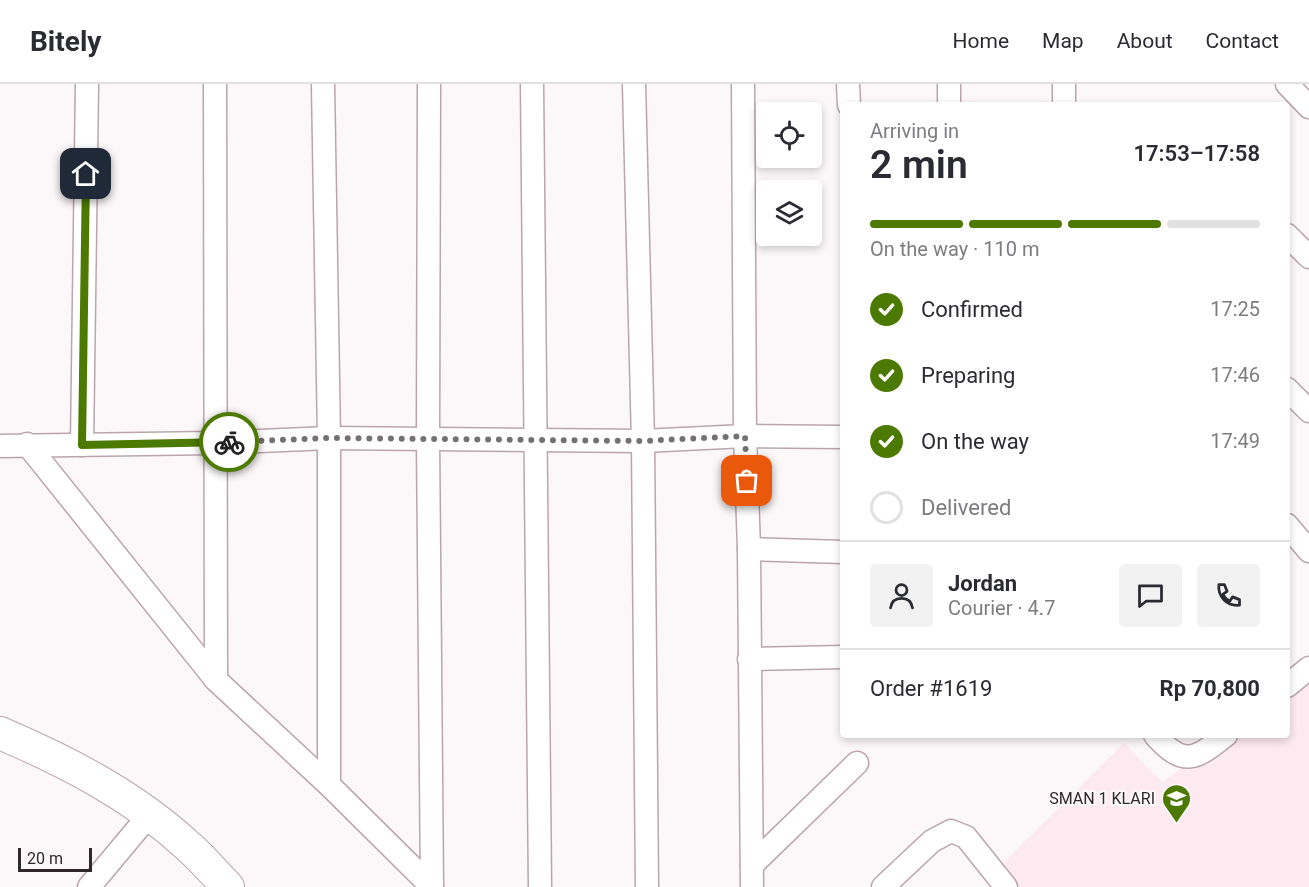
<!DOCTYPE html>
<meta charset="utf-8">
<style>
:root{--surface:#fff;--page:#f2f2f3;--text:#2b2b33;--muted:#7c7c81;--line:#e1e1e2;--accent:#4c7a00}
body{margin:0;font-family:Roboto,sans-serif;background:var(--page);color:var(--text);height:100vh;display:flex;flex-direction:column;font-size:22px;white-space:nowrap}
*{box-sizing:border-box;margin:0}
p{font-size:20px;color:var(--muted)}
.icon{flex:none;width:33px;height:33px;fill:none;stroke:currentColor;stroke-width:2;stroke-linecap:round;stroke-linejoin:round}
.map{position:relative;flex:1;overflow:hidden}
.panel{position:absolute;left:840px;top:18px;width:450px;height:636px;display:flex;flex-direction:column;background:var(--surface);border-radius:6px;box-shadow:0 3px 9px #0003}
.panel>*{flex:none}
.buttons{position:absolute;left:756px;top:18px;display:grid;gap:12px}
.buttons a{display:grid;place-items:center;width:66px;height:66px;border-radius:6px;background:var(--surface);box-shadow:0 3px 9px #0003;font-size:30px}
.scale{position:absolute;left:18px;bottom:15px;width:74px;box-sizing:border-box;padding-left:6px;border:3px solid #30282b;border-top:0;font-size:16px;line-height:21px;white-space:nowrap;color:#30282b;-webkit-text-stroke:4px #fcf7f9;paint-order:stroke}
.pin{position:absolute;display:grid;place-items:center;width:51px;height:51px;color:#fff;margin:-26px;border-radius:12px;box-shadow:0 3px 9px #0006}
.courier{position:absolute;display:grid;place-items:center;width:60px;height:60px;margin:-30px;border:4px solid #4c7a00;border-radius:50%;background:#fff;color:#222;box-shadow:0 2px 8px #0007}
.overview em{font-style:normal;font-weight:600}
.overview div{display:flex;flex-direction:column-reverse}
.overview{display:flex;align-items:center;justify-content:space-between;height:102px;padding:0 30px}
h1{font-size:39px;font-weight:600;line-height:45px}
.bar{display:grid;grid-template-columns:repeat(4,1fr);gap:9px 6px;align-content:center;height:72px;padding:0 30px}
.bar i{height:8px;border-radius:4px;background:var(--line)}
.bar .active{background:var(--accent)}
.bar p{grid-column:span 4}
.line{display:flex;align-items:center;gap:15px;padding:0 30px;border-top:2px solid var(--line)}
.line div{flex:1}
.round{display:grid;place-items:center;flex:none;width:63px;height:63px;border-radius:6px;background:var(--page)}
ol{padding:0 30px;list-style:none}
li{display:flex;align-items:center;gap:18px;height:66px}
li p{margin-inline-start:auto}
li .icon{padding:6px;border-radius:50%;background:var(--accent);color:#fff;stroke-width:4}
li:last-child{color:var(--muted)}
li i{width:33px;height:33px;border:3px solid var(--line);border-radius:50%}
header{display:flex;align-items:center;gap:36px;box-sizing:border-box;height:84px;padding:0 30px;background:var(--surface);border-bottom:2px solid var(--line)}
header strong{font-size:28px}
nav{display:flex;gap:33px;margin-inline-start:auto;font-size:21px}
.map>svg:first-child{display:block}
.built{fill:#fdeaf1}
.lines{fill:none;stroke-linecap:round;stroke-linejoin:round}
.street-casing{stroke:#bba5ad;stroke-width:25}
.secondary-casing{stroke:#bba5ad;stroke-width:34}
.street{stroke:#fff;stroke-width:22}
.secondary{stroke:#fff;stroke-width:32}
.done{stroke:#777073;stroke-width:6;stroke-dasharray:0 10.8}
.route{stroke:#4c7a00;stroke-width:8}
.labels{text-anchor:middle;stroke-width:4.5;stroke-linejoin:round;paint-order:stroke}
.poi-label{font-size:16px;fill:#30282b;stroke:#fcf7f9;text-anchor:end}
</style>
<header>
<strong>Bitely</strong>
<nav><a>Home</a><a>Map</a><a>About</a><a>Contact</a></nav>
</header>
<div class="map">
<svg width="1309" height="803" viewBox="0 0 1309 803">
<rect width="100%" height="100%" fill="#fcf7f9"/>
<path class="built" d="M1309,596V803H1019L1001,781L1124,659L1162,698L1230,651H1287V612Z"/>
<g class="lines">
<defs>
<g id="street">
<path d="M215,0L216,596"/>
<path d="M323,0L329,354V701"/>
<path d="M429,0L428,355L432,803"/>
<path d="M532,0L540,803"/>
<path d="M634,0L643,357L647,803"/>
<path d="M743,0L745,352L749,465L752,803"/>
<path d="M848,0L849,21"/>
<path d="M949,0V21"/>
<path d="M1287,0L1309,23"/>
<path d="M1064,21V0"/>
<path d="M1287,151L1309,173"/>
<path d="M1287,305L1309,327"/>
<path d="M27,360L216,596L329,701L432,803"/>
<path d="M82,361L87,0"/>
<path d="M0,362L214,359L329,354L643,357L745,352L843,353"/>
<path d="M1287,441L1309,467"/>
<path d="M749,465L843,468"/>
<path d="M749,575L843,573"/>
<path d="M1287,602L1309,584"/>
<path d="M1155,651C1184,684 1196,675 1226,651"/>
<path d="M752,781L857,679"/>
<path d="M89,803L150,730"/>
<path d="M883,803L932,757L951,747L966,753L1006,803"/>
</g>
<path id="secondary" d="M0,649C68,678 134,712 189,763C203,775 215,790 228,803"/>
</defs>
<use href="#street" class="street-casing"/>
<use href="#secondary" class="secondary-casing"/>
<use href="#street" class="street"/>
<use href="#secondary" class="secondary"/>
</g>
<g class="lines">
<path class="done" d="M229,358L329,354L643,357L745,352L747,397"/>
<path class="route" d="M86,90L82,361L229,358"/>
</g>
<defs>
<symbol id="school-pin" viewBox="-11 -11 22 30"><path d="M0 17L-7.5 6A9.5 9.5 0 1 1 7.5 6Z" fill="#4c7a00" stroke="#fcf7f9"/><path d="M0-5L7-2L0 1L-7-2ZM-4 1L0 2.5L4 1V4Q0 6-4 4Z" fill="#fff"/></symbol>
</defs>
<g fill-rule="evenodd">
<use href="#school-pin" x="1160" y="698" width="33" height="45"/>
</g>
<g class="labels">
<g class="poi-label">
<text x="1155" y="720">SMAN 1 KLARI</text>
</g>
</g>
</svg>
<div class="buttons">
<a><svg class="icon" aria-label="locate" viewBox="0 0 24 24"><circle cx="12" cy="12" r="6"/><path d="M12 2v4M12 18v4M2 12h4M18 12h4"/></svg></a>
<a><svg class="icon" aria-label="layers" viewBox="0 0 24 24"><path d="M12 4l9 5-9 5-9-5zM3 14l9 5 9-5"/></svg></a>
</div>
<div class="scale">20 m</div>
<div class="pin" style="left:747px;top:397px;background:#ea580c"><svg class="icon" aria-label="bag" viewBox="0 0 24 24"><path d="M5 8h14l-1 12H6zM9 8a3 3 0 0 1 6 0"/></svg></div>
<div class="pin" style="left:86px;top:90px;background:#1f2937"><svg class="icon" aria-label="home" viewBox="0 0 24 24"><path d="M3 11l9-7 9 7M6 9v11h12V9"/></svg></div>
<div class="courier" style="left:229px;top:358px"><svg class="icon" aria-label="bike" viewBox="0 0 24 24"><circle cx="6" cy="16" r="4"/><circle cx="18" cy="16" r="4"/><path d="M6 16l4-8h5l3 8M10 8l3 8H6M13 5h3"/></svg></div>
<section class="panel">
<div class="overview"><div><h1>2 min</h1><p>Arriving in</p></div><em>17:53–17:58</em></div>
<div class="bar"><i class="active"></i><i class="active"></i><i class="active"></i><i></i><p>On the way · 110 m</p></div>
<ol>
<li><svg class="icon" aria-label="check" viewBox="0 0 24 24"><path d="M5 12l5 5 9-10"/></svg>Confirmed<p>17:25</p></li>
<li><svg class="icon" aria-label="check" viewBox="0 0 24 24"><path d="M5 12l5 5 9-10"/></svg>Preparing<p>17:46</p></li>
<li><svg class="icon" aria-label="check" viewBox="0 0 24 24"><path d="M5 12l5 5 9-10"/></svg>On the way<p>17:49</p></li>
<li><i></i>Delivered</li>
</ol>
<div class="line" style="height:108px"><a class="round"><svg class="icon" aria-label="person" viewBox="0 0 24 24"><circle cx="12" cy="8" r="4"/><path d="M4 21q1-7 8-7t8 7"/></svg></a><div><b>Jordan</b><p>Courier · 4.7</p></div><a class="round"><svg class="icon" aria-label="chat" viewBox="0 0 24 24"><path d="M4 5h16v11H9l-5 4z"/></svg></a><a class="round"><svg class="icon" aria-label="phone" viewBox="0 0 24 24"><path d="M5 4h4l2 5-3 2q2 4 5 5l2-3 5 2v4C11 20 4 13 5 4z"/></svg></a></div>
<div class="line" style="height:78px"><div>Order #1619</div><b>Rp 70,800</b></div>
</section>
</div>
